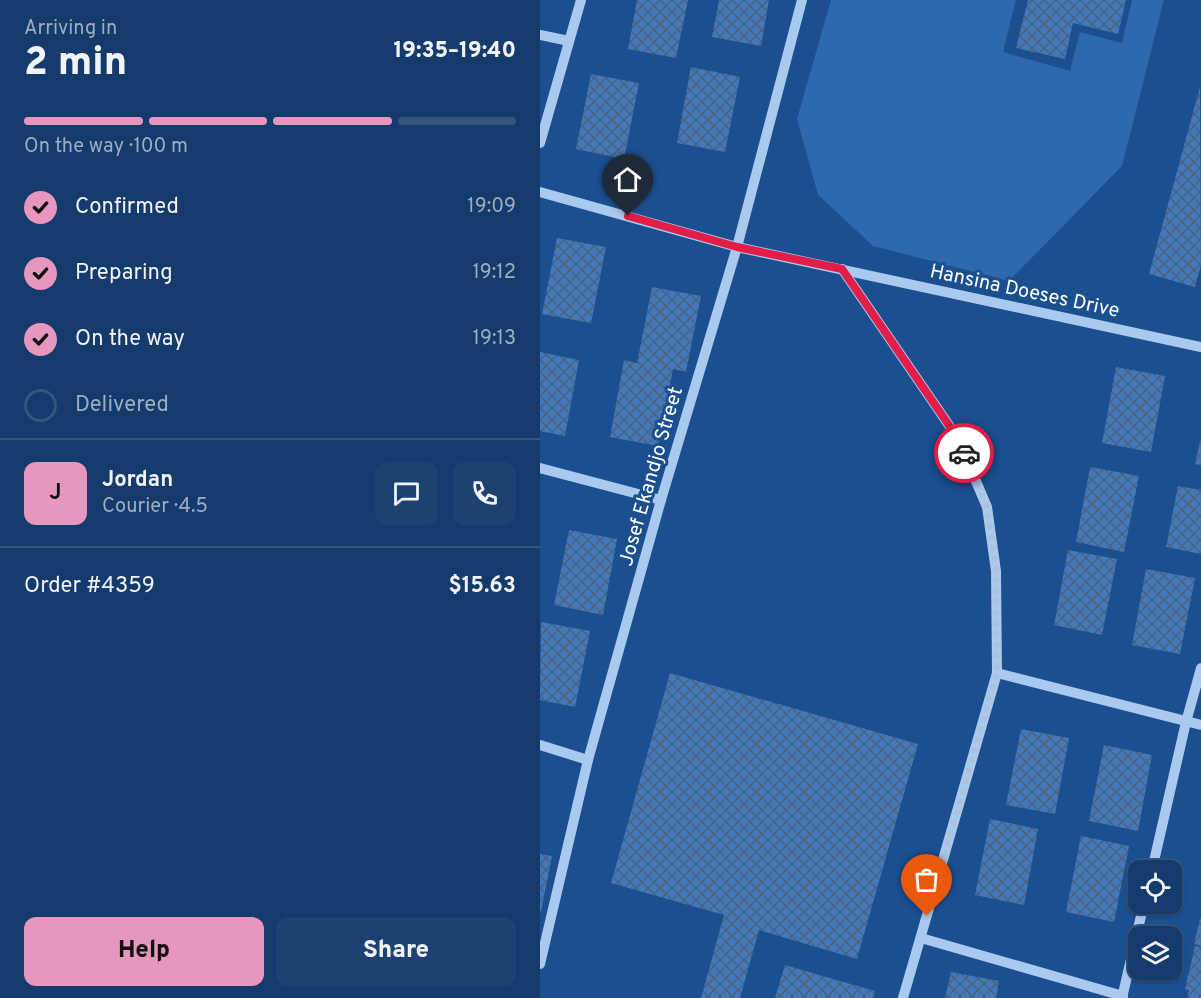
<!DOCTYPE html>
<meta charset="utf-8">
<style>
:root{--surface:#143b6b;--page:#1d4271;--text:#f1f3f6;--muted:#9dadc1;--line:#33557e;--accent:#e797bd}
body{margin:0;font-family:Overpass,sans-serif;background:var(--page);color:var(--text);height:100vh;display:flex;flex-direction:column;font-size:22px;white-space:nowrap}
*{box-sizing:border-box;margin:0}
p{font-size:20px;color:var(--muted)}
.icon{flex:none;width:33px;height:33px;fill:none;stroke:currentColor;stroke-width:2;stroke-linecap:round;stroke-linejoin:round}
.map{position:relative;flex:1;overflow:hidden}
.sheet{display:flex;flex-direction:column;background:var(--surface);width:540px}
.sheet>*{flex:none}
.fabs{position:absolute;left:588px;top:860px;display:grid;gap:12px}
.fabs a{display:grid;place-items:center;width:54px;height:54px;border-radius:12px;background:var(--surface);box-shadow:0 2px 4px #0004,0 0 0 2px var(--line);font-size:30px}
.pin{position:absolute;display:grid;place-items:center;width:51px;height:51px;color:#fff;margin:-62px -26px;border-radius:50% 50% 50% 0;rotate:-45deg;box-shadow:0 0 6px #0007}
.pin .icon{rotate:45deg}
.courier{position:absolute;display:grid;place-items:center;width:60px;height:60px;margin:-30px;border:4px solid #e11d48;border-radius:50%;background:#fff;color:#222;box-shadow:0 2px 8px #0007}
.headline em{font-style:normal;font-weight:800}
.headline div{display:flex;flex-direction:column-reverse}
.headline{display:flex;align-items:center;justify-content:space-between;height:102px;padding:0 24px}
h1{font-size:39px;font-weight:800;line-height:45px}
.bar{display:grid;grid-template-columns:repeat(4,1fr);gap:9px 6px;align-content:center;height:72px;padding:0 24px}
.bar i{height:8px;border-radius:4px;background:var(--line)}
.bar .current{background:var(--accent)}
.bar p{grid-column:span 4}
.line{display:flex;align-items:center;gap:15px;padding:0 24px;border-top:2px solid var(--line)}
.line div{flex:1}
.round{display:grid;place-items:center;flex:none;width:63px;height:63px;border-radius:12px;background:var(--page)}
ol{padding:0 24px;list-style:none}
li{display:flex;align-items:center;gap:18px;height:66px}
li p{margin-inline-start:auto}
li .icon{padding:6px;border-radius:50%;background:var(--accent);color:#111;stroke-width:4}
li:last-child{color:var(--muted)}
li i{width:33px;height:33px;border:3px solid var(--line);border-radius:50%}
.button{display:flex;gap:12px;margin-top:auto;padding:12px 24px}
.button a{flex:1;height:69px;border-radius:12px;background:var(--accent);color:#111;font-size:24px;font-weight:800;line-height:69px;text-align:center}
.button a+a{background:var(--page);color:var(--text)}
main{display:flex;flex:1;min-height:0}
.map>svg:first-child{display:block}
.park{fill:#2e69ad}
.building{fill:url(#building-cross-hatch)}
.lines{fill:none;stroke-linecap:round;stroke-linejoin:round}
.minor{stroke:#a9c9ee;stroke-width:10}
.done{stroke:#afc1d8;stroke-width:6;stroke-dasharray:0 10.8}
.route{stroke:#e11d48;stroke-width:8}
.labels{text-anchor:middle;stroke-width:6;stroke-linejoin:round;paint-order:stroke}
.street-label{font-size:20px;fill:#fff;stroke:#1b4f8f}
</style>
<main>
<section class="sheet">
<div class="headline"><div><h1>2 min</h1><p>Arriving in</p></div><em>19:35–19:40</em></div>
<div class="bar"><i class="current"></i><i class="current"></i><i class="current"></i><i></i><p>On the way · 100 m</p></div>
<ol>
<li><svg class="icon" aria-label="check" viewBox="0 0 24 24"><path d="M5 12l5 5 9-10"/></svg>Confirmed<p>19:09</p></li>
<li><svg class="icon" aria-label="check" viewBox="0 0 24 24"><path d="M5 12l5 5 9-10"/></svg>Preparing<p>19:12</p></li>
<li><svg class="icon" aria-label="check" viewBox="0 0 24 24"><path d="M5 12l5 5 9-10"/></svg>On the way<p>19:13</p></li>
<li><i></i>Delivered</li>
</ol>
<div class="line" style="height:108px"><b class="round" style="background:var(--accent);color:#111">J</b><div><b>Jordan</b><p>Courier · 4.5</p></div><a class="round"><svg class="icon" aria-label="chat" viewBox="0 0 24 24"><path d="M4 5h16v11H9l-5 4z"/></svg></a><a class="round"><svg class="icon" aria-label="phone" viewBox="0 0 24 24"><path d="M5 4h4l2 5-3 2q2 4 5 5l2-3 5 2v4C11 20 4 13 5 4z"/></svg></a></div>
<div class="line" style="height:78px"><div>Order #4359</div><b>$15.63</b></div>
<div class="button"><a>Help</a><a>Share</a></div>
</section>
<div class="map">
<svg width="661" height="998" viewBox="0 0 661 998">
<defs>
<pattern id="building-cross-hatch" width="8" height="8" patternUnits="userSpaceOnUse" patternTransform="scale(1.5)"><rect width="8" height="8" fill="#4478b7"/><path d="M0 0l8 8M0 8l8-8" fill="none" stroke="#486282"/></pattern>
</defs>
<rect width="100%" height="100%" fill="#1b4f8f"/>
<path class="park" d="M291,0H476L463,52L530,71L540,32L582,43L592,0H624L582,166L469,281L333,246L278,195L257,119Z"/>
<g class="building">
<path d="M97,0H148L136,58L88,49Z"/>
<path d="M179,0H229L221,46L172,37Z"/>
<path d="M488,0H586L578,34L533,23L525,59L476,48Z"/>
<path d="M151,67L200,77L185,152L137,143Z"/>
<path d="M51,74L99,83L84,159L36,149Z"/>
<path d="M660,87L661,265L655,287L609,274Z"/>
<path d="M17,238L66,247L51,323L2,314Z"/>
<path d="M112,287L161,296L146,372L133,369L118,446L70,437L84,360L97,363Z"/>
<path d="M0,352L39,360L25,436L0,431Z"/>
<path d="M576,367L625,376L611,452L562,443Z"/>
<path d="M660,441H661V465L655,464Z"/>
<path d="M550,467L599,476L584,552L536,542Z"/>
<path d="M638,486L661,490V554L626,547Z"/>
<path d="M29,530L77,539L63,615L14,605Z"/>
<path d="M528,550L577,559L562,635L514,625Z"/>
<path d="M606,569L655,578L640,654L592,645Z"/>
<path d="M1,622L50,631L35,707L0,700Z"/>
<path d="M130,673L378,744L317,959L219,930L200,998H161L184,915L71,883Z"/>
<path d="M481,729L529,738L515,814L466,805Z"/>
<path d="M564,745L612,755L598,831L549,821Z"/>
<path d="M450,819L498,829L484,905L435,895Z"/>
<path d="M541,836L589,846L574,922L526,912Z"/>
<path d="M0,854L12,856L1,912H0Z"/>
<path d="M660,919H661V946L654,944Z"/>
<path d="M655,946L661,947V998H647L649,990L645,989Z"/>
<path d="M245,965L335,991L333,998H235Z"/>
<path d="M411,972L459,981L456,998H405Z"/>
</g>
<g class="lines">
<g class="minor">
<path d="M0,35L29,41"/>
<path d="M0,143L41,0"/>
<path d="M0,192L197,247L661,347"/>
<path d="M302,269L417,437L447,507L456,571L457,673L363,998"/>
<path d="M0,468L121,500"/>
<path d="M457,673L661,725"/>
<path d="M0,745L48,760"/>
<path d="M612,870L646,722L661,668"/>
<path d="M381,938L583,996"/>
<path d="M0,964L48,760L121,500L197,247L262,0"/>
<path d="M582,998L604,903"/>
</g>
</g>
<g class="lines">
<path class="done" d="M387,916L457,672L456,571L447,507L424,453"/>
<path class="route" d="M88,216L197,247L302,269L417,437L424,453"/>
</g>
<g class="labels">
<g class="street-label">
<text transform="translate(485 290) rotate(12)" y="7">Hansina Doeses Drive</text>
<text transform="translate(110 476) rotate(-74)" y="7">Josef Ekandjo Street</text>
</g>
</g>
</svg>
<div class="fabs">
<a><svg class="icon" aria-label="locate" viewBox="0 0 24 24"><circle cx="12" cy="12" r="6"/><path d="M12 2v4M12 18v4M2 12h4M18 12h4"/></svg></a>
<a><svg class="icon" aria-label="layers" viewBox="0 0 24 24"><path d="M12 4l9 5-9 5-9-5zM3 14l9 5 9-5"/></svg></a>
</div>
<div class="pin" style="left:387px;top:916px;background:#ea580c"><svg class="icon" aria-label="bag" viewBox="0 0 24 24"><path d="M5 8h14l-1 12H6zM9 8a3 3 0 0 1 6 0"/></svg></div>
<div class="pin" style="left:88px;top:216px;background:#1f2937"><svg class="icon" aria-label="home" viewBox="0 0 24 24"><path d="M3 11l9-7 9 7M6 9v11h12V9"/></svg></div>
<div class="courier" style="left:424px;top:453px"><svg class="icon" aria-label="car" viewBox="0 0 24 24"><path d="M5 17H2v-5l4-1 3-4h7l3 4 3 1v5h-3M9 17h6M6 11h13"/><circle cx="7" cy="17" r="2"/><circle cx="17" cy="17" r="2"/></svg></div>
</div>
</main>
